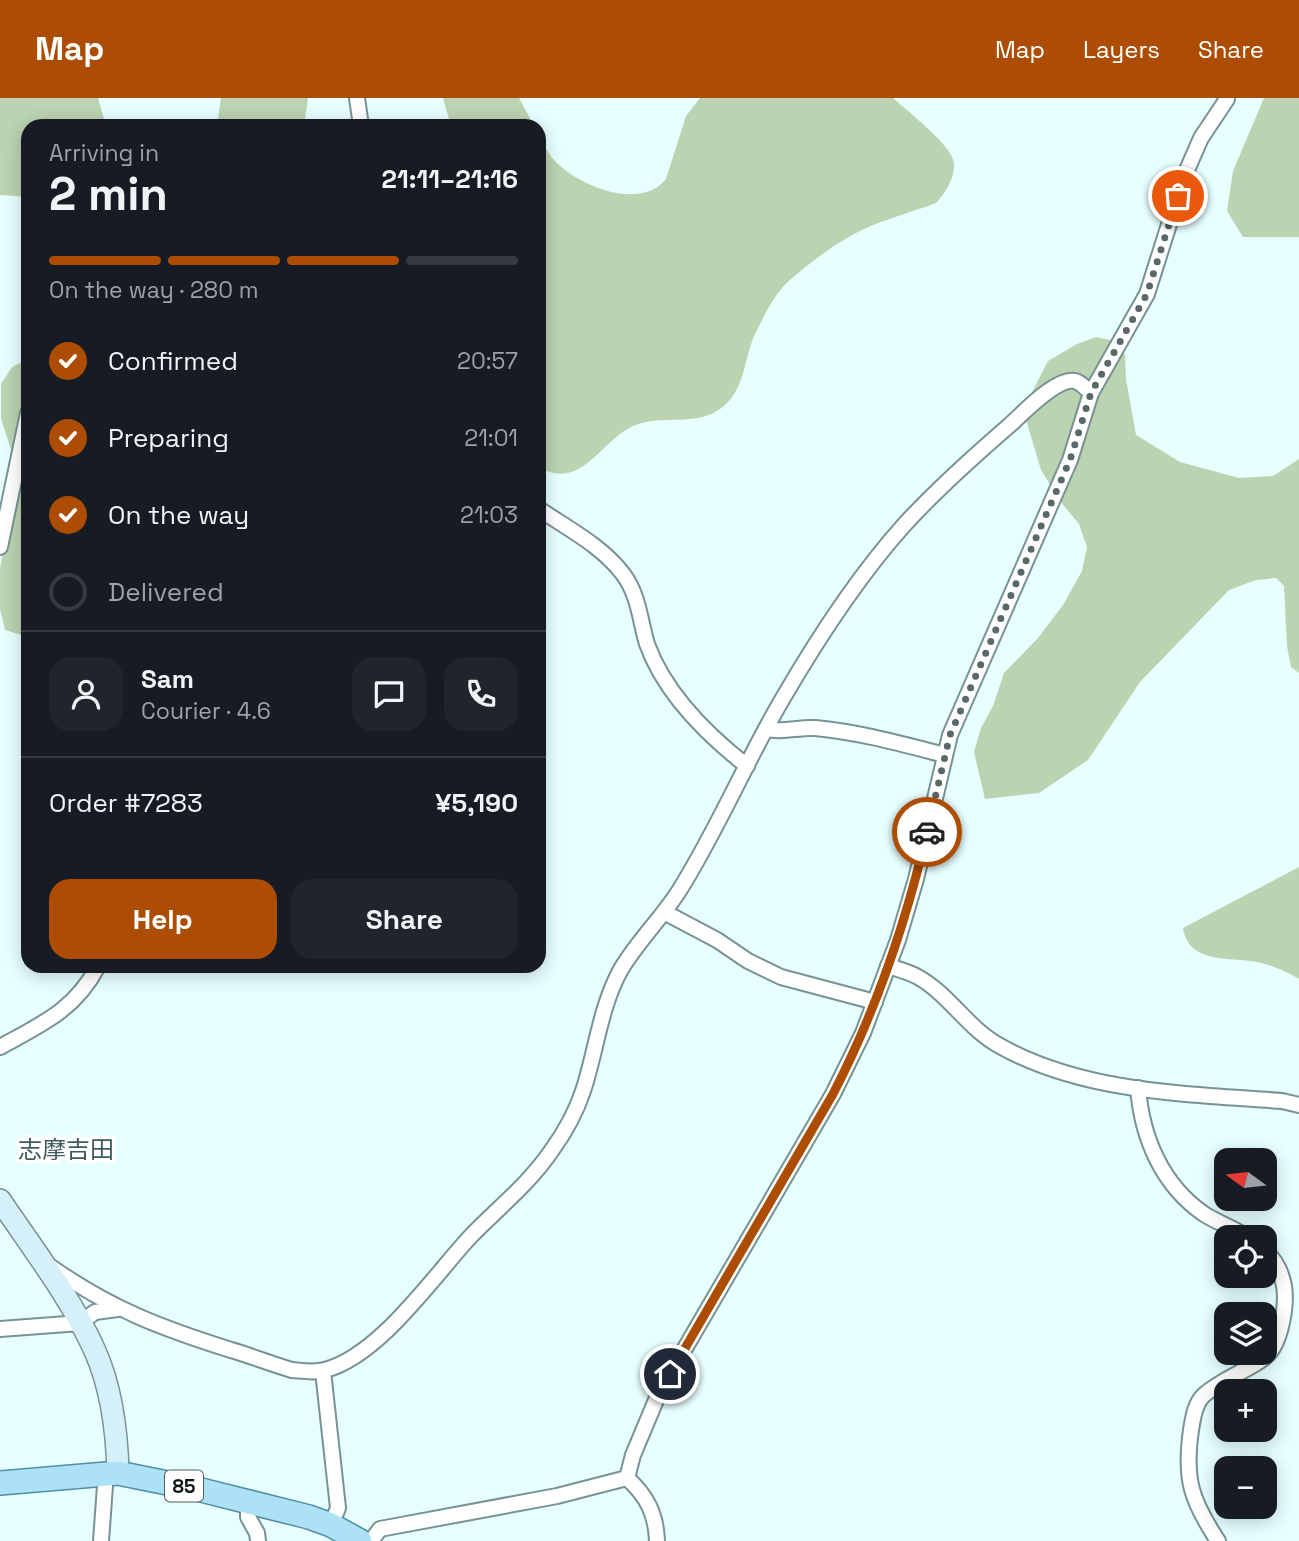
<!DOCTYPE html>
<meta charset="utf-8">
<style>
:root{--surface:#171b24;--page:#20242c;--text:#f1f3f6;--muted:#9ea1a6;--line:#363941;--accent:#ad4d04}
body{margin:0;font-family:"Space Grotesk","Noto Sans JP",sans-serif;background:var(--page);color:var(--text);height:100vh;display:flex;flex-direction:column;font-size:26px;white-space:nowrap}
*{box-sizing:border-box;margin:0}
p{font-size:23px;color:var(--muted)}
.icon{flex:none;width:38px;height:38px;fill:none;stroke:currentColor;stroke-width:2;stroke-linecap:round;stroke-linejoin:round}
.map{position:relative;flex:1;overflow:hidden}
.side{position:absolute;left:21px;top:21px;width:525px;height:854px;display:flex;flex-direction:column;background:var(--surface);border-radius:21px;box-shadow:0 4px 18px #0003}
.side>*{flex:none}
.needle{width:46px;rotate:285deg}
.tools{position:absolute;left:1214px;top:1050px;display:grid;gap:14px}
.tools a{display:grid;place-items:center;width:63px;height:63px;border-radius:14px;background:var(--surface);box-shadow:0 4px 18px #0003;font-size:35px}
.pin{position:absolute;display:grid;place-items:center;width:60px;height:60px;color:#fff;margin:-30px;border:4px solid #fff;border-radius:50%;box-shadow:0 2px 7px #0007}
.courier{position:absolute;display:grid;place-items:center;width:70px;height:70px;margin:-35px;border:5px solid #ad4d04;border-radius:50%;background:#fff;color:#222;box-shadow:0 2px 9px #0007}
.overview em{font-style:normal;font-weight:800}
.overview div{display:flex;flex-direction:column-reverse}
.overview{display:flex;align-items:center;justify-content:space-between;height:119px;padding:0 28px}
h1{font-size:46px;font-weight:800;line-height:52px}
.bar{display:grid;grid-template-columns:repeat(4,1fr);gap:10px 7px;align-content:center;height:84px;padding:0 28px}
.bar i{height:9px;border-radius:5px;background:var(--line)}
.bar .current{background:var(--accent)}
.bar p{grid-column:span 4}
.line{display:flex;align-items:center;gap:18px;padding:0 28px;border-top:2px solid var(--line)}
.line div{flex:1}
.round{display:grid;place-items:center;flex:none;width:74px;height:74px;border-radius:21px;background:var(--page)}
ol{padding:0 28px;list-style:none}
li{display:flex;align-items:center;gap:21px;height:77px}
li p{margin-inline-start:auto}
li .icon{padding:7px;border-radius:50%;background:var(--accent);color:#fff;stroke-width:4}
li:last-child{color:var(--muted)}
li i{width:38px;height:38px;border:4px solid var(--line);border-radius:50%}
.button{display:flex;gap:14px;margin-top:auto;padding:14px 28px}
.button a{flex:1;height:80px;border-radius:21px;background:var(--accent);color:#fff;font-size:28px;font-weight:800;line-height:80px;text-align:center}
.button a+a{background:var(--page);color:var(--text)}
header{display:flex;align-items:center;gap:42px;box-sizing:border-box;height:98px;padding:0 35px;background:var(--accent);color:#fff}
header strong{font-size:33px}
nav{display:flex;gap:38px;margin-inline-start:auto;font-size:24px}
.map>svg:first-child{display:block}
.green{fill:#bbd3b1}
.lines{fill:none;stroke-linecap:round;stroke-linejoin:round}
.minor-casing{stroke:#779393;stroke-width:18}
.secondary-casing{stroke:#779393;stroke-width:24}
.primary-casing{stroke:#528ea4;stroke-width:26}
.minor{stroke:#fff;stroke-width:14}
.secondary{stroke:#d6f0fa;stroke-width:21}
.primary{stroke:#ade2f6;stroke-width:23}
.done{stroke:#596868;stroke-width:7;stroke-dasharray:0 12.6}
.route{stroke:#ad4d04;stroke-width:9}
.labels{text-anchor:middle;stroke-width:7;stroke-linejoin:round;paint-order:stroke}
.shield{fill:#fff;stroke:#555d5d;stroke-width:2}
.shield-label{font-size:19px;font-weight:bold;fill:#0c1717}
.quarter-label{font-size:24px;fill:#405a5a;stroke:#fff}
</style>
<header>
<strong>Map</strong>
<nav><a>Map</a><a>Layers</a><a>Share</a></nav>
</header>
<div class="map">
<svg width="1299" height="1443" viewBox="0 0 1299 1443">
<rect width="100%" height="100%" fill="#e7ffff"/>
<g class="green">
<path d="M0,0H98L106,28H28V99L0,97Z"/>
<path d="M221,0H308L304,28H217Z"/>
<path d="M443,0H519L534,28H451Z"/>
<path d="M700,0H893C907,13 952,47 954,65C955,81 945,95 936,105C910,115 880,122 856,135C837,145 819,158 803,171C795,178 786,184 780,193C770,204 763,221 756,234C744,258 746,288 725,307C699,331 663,315 633,328C599,344 583,392 539,370V37C543,44 547,54 553,61C576,87 640,114 666,81L686,18Z"/>
<path d="M1264,0H1299V139H1243L1227,113L1233,73Z"/>
<path d="M1096,239L1115,243L1125,257L1126,281L1136,337L1180,364L1239,380L1273,378L1299,361V575L1291,569L1287,548L1284,488L1276,480L1256,482L1229,492L1140,584L1088,662L1039,695L985,701L974,654L981,630L993,608L1004,575L1038,540L1063,507L1082,473L1087,449L1079,426L1060,403L1041,372L1027,325L1031,296L1048,263L1077,246Z"/>
<path d="M28,261V539L5,532L0,511V471L18,373L1,321V286L12,269Z"/>
<path d="M1299,769V881C1286,873 1272,867 1257,864C1230,859 1188,866 1183,830Z"/>
</g>
<g class="lines">
<defs>
<g id="minor">
<path d="M357,0L361,28"/>
<path d="M539,411C567,430 602,448 623,476C639,497 640,523 647,546C665,596 706,636 747,668"/>
<path d="M0,449L28,315"/>
<path d="M766,631C783,635 798,629 815,630C859,634 902,646 945,657"/>
<path d="M664,814L717,842L748,863L781,879L875,904"/>
<path d="M888,868C898,871 909,874 918,879C950,897 968,931 1000,948C1084,995 1188,996 1282,1003L1299,1007"/>
<path d="M0,949C42,926 75,912 98,868"/>
<path d="M1138,990C1142,1040 1162,1087 1204,1116C1218,1125 1234,1130 1247,1139"/>
<path d="M51,1169C111,1211 161,1230 231,1252C252,1258 271,1266 292,1272C304,1273 314,1275 325,1272C379,1258 433,1179 470,1139C498,1110 529,1086 552,1052C565,1034 576,1014 583,993C596,954 600,910 620,873C636,845 661,821 679,793C718,731 746,663 783,600C818,540 858,478 905,426C938,390 974,358 1011,326C1024,314 1057,279 1075,283C1082,285 1086,291 1091,295"/>
<path d="M0,1231L80,1225L95,1214L118,1211"/>
<path d="M323,1273L338,1410L331,1427"/>
<path d="M627,1380L633,1357L659,1295L833,996L863,935L898,842L916,781L950,637L1070,362L1091,295L1147,196L1184,79L1201,40L1227,1"/>
<path d="M627,1380C647,1398 656,1416 657,1443"/>
<path d="M248,1403V1419L257,1435L258,1443"/>
<path d="M101,1443L106,1374"/>
<path d="M371,1443L380,1431L557,1398L627,1380"/>
<path d="M1218,1443C1191,1402 1184,1381 1191,1332C1193,1320 1195,1305 1204,1297C1222,1281 1245,1274 1264,1260C1282,1247 1289,1200 1282,1180C1279,1169 1273,1160 1265,1152"/>
</g>
<path id="secondary" d="M0,1102C31,1148 73,1203 95,1253C112,1291 117,1333 118,1375"/>
<path id="primary" d="M0,1385L118,1375L197,1391L309,1419L331,1427L360,1443"/>
</defs>
<use href="#minor" class="minor-casing"/>
<use href="#secondary" class="secondary-casing"/>
<use href="#primary" class="primary-casing"/>
<use href="#minor" class="minor"/>
<use href="#secondary" class="secondary"/>
<use href="#primary" class="primary"/>
</g>
<g class="lines">
<path class="done" d="M927,734L950,637L1070,362L1091,295L1147,196L1178,98"/>
<path class="route" d="M670,1276L833,996C876,913 906,825 927,734"/>
</g>
<g class="labels">
<rect class="shield" x="165" y="1372.5" width="38" height="31" rx="5"/>
<g class="shield-label">
<text x="184" y="1395">85</text>
</g>
<g class="quarter-label">
<text x="66" y="1060">志摩吉田</text>
</g>
</g>
</svg>
<div class="tools">
<a><svg class="needle" viewBox="-14 -14 28 28"><path d="M0-13l5 13h-10z" fill="#e53935"/><path d="M0 13l5-13h-10z" fill="#9ea1a6"/></svg></a>
<a><svg class="icon" aria-label="locate" viewBox="0 0 24 24"><circle cx="12" cy="12" r="6"/><path d="M12 2v4M12 18v4M2 12h4M18 12h4"/></svg></a>
<a><svg class="icon" aria-label="layers" viewBox="0 0 24 24"><path d="M12 4l9 5-9 5-9-5zM3 14l9 5 9-5"/></svg></a>
<a>+</a>
<a>−</a>
</div>
<div class="pin" style="left:1178px;top:98px;background:#ea580c"><svg class="icon" aria-label="bag" viewBox="0 0 24 24"><path d="M5 8h14l-1 12H6zM9 8a3 3 0 0 1 6 0"/></svg></div>
<div class="pin" style="left:670px;top:1276px;background:#1f2937"><svg class="icon" aria-label="home" viewBox="0 0 24 24"><path d="M3 11l9-7 9 7M6 9v11h12V9"/></svg></div>
<div class="courier" style="left:927px;top:734px"><svg class="icon" aria-label="car" viewBox="0 0 24 24"><path d="M5 17H2v-5l4-1 3-4h7l3 4 3 1v5h-3M9 17h6M6 11h13"/><circle cx="7" cy="17" r="2"/><circle cx="17" cy="17" r="2"/></svg></div>
<section class="side">
<div class="overview"><div><h1>2 min</h1><p>Arriving in</p></div><em>21:11–21:16</em></div>
<div class="bar"><i class="current"></i><i class="current"></i><i class="current"></i><i></i><p>On the way · 280 m</p></div>
<ol>
<li><svg class="icon" aria-label="check" viewBox="0 0 24 24"><path d="M5 12l5 5 9-10"/></svg>Confirmed<p>20:57</p></li>
<li><svg class="icon" aria-label="check" viewBox="0 0 24 24"><path d="M5 12l5 5 9-10"/></svg>Preparing<p>21:01</p></li>
<li><svg class="icon" aria-label="check" viewBox="0 0 24 24"><path d="M5 12l5 5 9-10"/></svg>On the way<p>21:03</p></li>
<li><i></i>Delivered</li>
</ol>
<div class="line" style="height:126px"><a class="round"><svg class="icon" aria-label="person" viewBox="0 0 24 24"><circle cx="12" cy="8" r="4"/><path d="M4 21q1-7 8-7t8 7"/></svg></a><div><b>Sam</b><p>Courier · 4.6</p></div><a class="round"><svg class="icon" aria-label="chat" viewBox="0 0 24 24"><path d="M4 5h16v11H9l-5 4z"/></svg></a><a class="round"><svg class="icon" aria-label="phone" viewBox="0 0 24 24"><path d="M5 4h4l2 5-3 2q2 4 5 5l2-3 5 2v4C11 20 4 13 5 4z"/></svg></a></div>
<div class="line" style="height:91px"><div>Order #7283</div><b>¥5,190</b></div>
<div class="button"><a>Help</a><a>Share</a></div>
</section>
</div>
